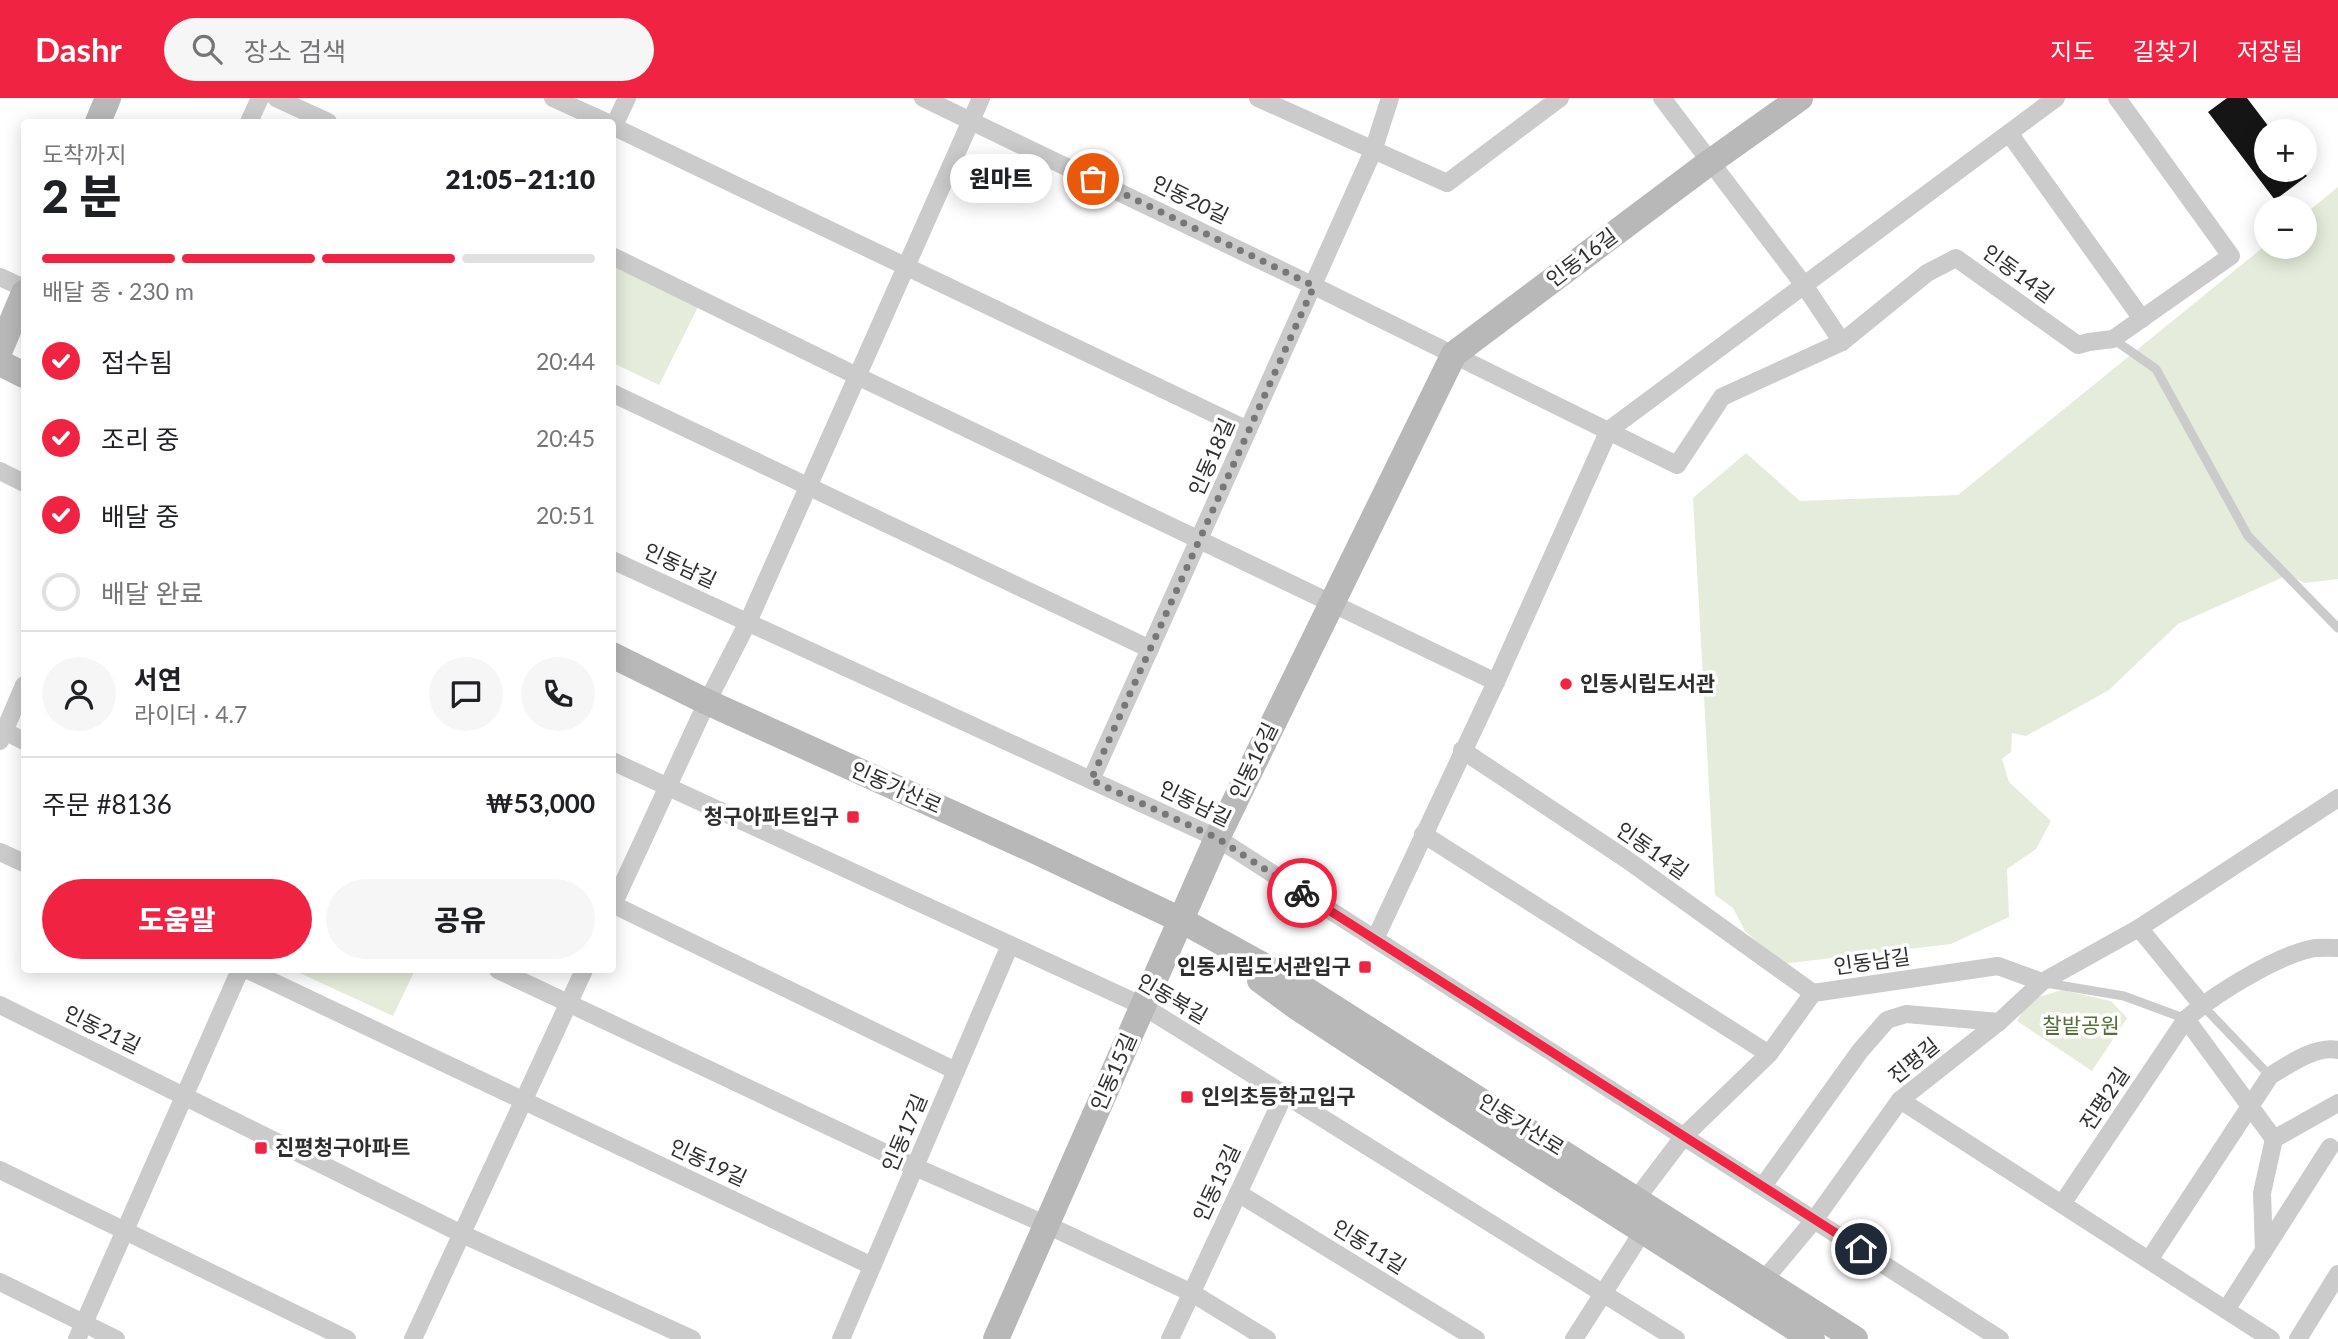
<!DOCTYPE html>
<html lang="ko">
<meta charset="utf-8">
<style>
:root{--surface:#fff;--page:#f6f6f6;--text:#202124;--muted:#757577;--line:#e0e0e0;--accent:#f02442}
body{margin:0;font-family:Lato,"Noto Sans KR",sans-serif;background:var(--page);color:var(--text);height:100vh;display:flex;flex-direction:column;font-size:26px;white-space:nowrap}
*{box-sizing:border-box;margin:0}
p{font-size:23px;color:var(--muted)}
.icon{flex:none;width:38px;height:38px;fill:none;stroke:currentColor;stroke-width:2;stroke-linecap:round;stroke-linejoin:round}
.map{position:relative;flex:1;overflow:hidden}
.panel{position:absolute;left:21px;top:21px;width:595px;height:854px;display:flex;flex-direction:column;background:var(--surface);border-radius:7px;box-shadow:0 4px 18px #0003}
.panel>*{flex:none}
.buttons{position:absolute;left:2254px;top:21px;display:grid;gap:14px}
.buttons a{display:grid;place-items:center;width:63px;height:63px;border-radius:50%;background:var(--surface);box-shadow:0 4px 18px #0003;font-size:35px}
.pin{position:absolute;display:grid;place-items:center;width:60px;height:60px;color:#fff;margin:-30px;border:4px solid #fff;border-radius:50%;box-shadow:0 2px 7px #0007}
.courier{position:absolute;display:grid;place-items:center;width:70px;height:70px;margin:-35px;border:5px solid #f02442;border-radius:50%;background:#fff;color:#222;box-shadow:0 2px 9px #0007}
.bubble{position:absolute;height:49px;border-radius:24px;background:var(--surface);box-shadow:0 4px 18px #0003;font-size:23px;font-weight:800;line-height:49px;text-align:center}
.headline em{font-style:normal;font-weight:800}
.headline div{display:flex;flex-direction:column-reverse}
.headline{display:flex;align-items:center;justify-content:space-between;height:119px;padding:0 21px}
h1{font-size:46px;font-weight:800;line-height:52px}
.bar{display:grid;grid-template-columns:repeat(4,1fr);gap:10px 7px;align-content:center;height:84px;padding:0 21px}
.bar i{height:9px;border-radius:5px;background:var(--line)}
.bar .on{background:var(--accent)}
.bar p{grid-column:span 4}
.line{display:flex;align-items:center;gap:18px;padding:0 21px;border-top:2px solid var(--line)}
.line div{flex:1}
.round{display:grid;place-items:center;flex:none;width:74px;height:74px;border-radius:37px;background:var(--page)}
ol{padding:0 21px;list-style:none}
li{display:flex;align-items:center;gap:21px;height:77px}
li p{margin-inline-start:auto}
li .icon{padding:7px;border-radius:50%;background:var(--accent);color:#fff;stroke-width:4}
li:last-child{color:var(--muted)}
li i{width:38px;height:38px;border:4px solid var(--line);border-radius:50%}
.button{display:flex;gap:14px;margin-top:auto;padding:14px 21px}
.button a{flex:1;height:80px;border-radius:42px;background:var(--accent);color:#fff;font-size:28px;font-weight:800;line-height:80px;text-align:center}
.button a+a{background:var(--page);color:var(--text)}
header{display:flex;align-items:center;gap:42px;box-sizing:border-box;height:98px;padding:0 35px;background:var(--accent);color:#fff}
header strong{font-size:33px}
nav{display:flex;gap:38px;margin-inline-start:auto;font-size:24px}
.search{width:490px;height:63px;background:var(--page);display:flex;align-items:center;gap:18px;box-sizing:border-box;padding:0 24px;border-radius:38px;color:var(--muted);font-size:26px}
.map>svg:first-child{display:block}
.green{fill:#e5ecdb}
.building{fill:#151515}
.lines{fill:none;stroke-linecap:round;stroke-linejoin:round}
.lane{stroke:#cbcbcb;stroke-width:9}
.street{stroke:#cbcbcb;stroke-width:18}
.secondary{stroke:#b8b8b8;stroke-width:26}
.done{stroke:#777;stroke-width:7;stroke-dasharray:0 12.6}
.route{stroke:#f02442;stroke-width:9}
.poi-dot{fill:#f02442;stroke:#fff;stroke-width:2.5}
.labels{text-anchor:middle;stroke-width:7;stroke-linejoin:round;paint-order:stroke}
.street-label{font-size:21px;fill:#2e2e2e;stroke:#fff}
.poi-label{font-size:21px;font-weight:bold;fill:#2e2e2e;stroke:#fff;text-anchor:start}
.park-label{font-size:21px;fill:#556d38;stroke:#fff}
</style>
<header>
<strong>Dashr</strong>
<div class="search"><svg class="icon" aria-label="search" viewBox="0 0 24 24"><circle cx="10" cy="10" r="6"/><path d="M15 15l6 6"/></svg>장소 검색</div>
<nav><a>지도</a><a>길찾기</a><a>저장됨</a></nav>
</header>
<div class="map">
<svg width="2338" height="1241" viewBox="0 0 2338 1241">
<rect width="100%" height="100%" fill="#fff"/>
<g class="green">
<path d="M2338,89V481L2305,485L2288,477L2178,526L2109,592L2026,638L2012,635L2011,654L2002,661L2009,684L2051,723L2036,751L2007,771L2009,819L1951,846L1781,866L1745,833L1733,810L1715,797L1693,400L1746,355L1800,403L1958,397L2266,147L2305,149V116Z"/>
<path d="M613,161L699,207L659,287L613,265Z"/>
<path d="M293,872H415L393,918Z"/>
<path d="M2062,892L2111,903L2127,920L2092,973L2017,923L2029,902Z"/>
</g>
<path class="building" d="M2227,0H2247L2272,33H2266V72H2302L2307,78L2275,102L2208,14Z"/>
<g class="lines">
<g class="lane">
<path d="M2113,241L2156,271L2248,438L2338,530"/>
<path d="M2046,885L2124,898L2186,921"/>
<path d="M2202,907L2270,978"/>
</g>
<g class="street">
<path d="M276,0L328,24"/>
<path d="M553,0L606,24"/>
<path d="M923,0L1314,188L1677,367L1722,299L1842,244L1927,175L1956,160L2078,247L2089,244L2113,241L2231,158L2117,0"/>
<path d="M1258,0L1447,85L1560,0"/>
<path d="M1662,0L1804,187L1842,244"/>
<path d="M249,24L260,0"/>
<path d="M612,28L1248,332"/>
<path d="M612,32L627,0"/>
<path d="M2009,35L2142,221"/>
<path d="M612,158L857,278L1496,584"/>
<path d="M0,179L24,190"/>
<path d="M612,295L1150,551"/>
<path d="M0,373L24,385"/>
<path d="M612,462L1217,740L2000,1241"/>
<path d="M0,631L24,643"/>
<path d="M0,643L24,587"/>
<path d="M1462,652L1626,761L1813,895"/>
<path d="M612,663L1143,908L1676,1241"/>
<path d="M1091,682L1373,53L1390,0"/>
<path d="M1423,736L1769,956"/>
<path d="M0,754L24,765"/>
<path d="M612,806L956,973"/>
<path d="M612,809L707,604L748,524L981,0"/>
<path d="M2139,830L2202,907"/>
<path d="M1375,841L1496,584L1609,332L2056,0"/>
<path d="M248,872L872,1168"/>
<path d="M498,872L915,1069L1047,1127L1192,1195L1267,1241"/>
<path d="M0,907L462,1136L692,1241"/>
<path d="M2186,921L2274,1041"/>
<path d="M1900,1002L2271,1241"/>
<path d="M0,1072L347,1241"/>
<path d="M1763,1088L1860,953L1887,922L1906,916L1999,924"/>
<path d="M1238,1095L1476,1241"/>
<path d="M1637,1100L1684,1038L1769,956L1813,895L1998,868L2042,884"/>
<path d="M2062,1106L2186,921C2213,897 2275,859 2310,851C2319,849 2329,850 2338,850"/>
<path d="M2264,1153L2262,1095L2274,1041L2338,1005"/>
<path d="M2149,1162L2270,978C2288,967 2316,947 2338,952"/>
<path d="M1764,1182L1815,1121L1900,1002L1999,924L2042,884L2139,830L2338,700"/>
<path d="M0,1184L116,1241"/>
<path d="M2226,1212L2330,1049"/>
<path d="M77,1241L240,872"/>
<path d="M413,1241L584,872"/>
<path d="M841,1241L1010,847"/>
<path d="M1170,1241L1285,995"/>
<path d="M1574,1241L1643,1133"/>
<path d="M2298,1241L2338,1176"/>
</g>
<g class="secondary">
<path d="M98,24L108,0"/>
<path d="M0,252L24,195"/>
<path d="M0,265L24,277"/>
<path d="M612,557L707,604L1033,752L1181,822L1300,888L1855,1241"/>
<path d="M1260,882L1298,910L1438,1002L1812,1241"/>
<path d="M996,1241L1217,740L1454,256L1706,67L1800,0"/>
</g>
</g>
<g class="lines">
<path class="done" d="M1093,81L1314,188L1091,682L1217,740L1302,795"/>
<path class="route" d="M1302,795L1861,1151"/>
</g>
<g class="poi-dot">
<circle cx="1566" cy="586" r="7"/>
<rect x="846" y="712" width="14" height="14" rx="3.5"/>
<rect x="1358" y="862" width="14" height="14" rx="3.5"/>
<rect x="1180" y="992" width="14" height="14" rx="3.5"/>
<rect x="254" y="1043" width="14" height="14" rx="3.5"/>
</g>
<g class="labels">
<g class="street-label">
<text transform="translate(1190 102) rotate(26)" y="7">인동20길</text>
<text transform="translate(1582 160) rotate(-37)" y="7">인동16길</text>
<text transform="translate(2018 176) rotate(36)" y="7">인동14길</text>
<text transform="translate(1212 359) rotate(-66)" y="7">인동18길</text>
<text transform="translate(680 468) rotate(25)" y="7">인동남길</text>
<text transform="translate(1254 663) rotate(-64)" y="7">인동16길</text>
<text transform="translate(896 690) rotate(24)" y="7">인동가산로</text>
<text transform="translate(1195 706) rotate(26)" y="7">인동남길</text>
<text transform="translate(1652 753) rotate(35)" y="7">인동14길</text>
<text transform="translate(1872 864) rotate(-8)" y="7">인동남길</text>
<text transform="translate(1172 901) rotate(30)" y="7">인동북길</text>
<text transform="translate(102 932) rotate(26)" y="7">인동21길</text>
<text transform="translate(1914 963) rotate(-39)" y="7">진평길</text>
<text transform="translate(1114 974) rotate(-66)" y="7">인동15길</text>
<text transform="translate(2105 1001) rotate(-56)" y="7">진평2길</text>
<text transform="translate(1521 1027) rotate(32)" y="7">인동가산로</text>
<text transform="translate(905 1035) rotate(-67)" y="7">인동17길</text>
<text transform="translate(708 1065) rotate(25)" y="7">인동19길</text>
<text transform="translate(1217 1085) rotate(-65)" y="7">인동13길</text>
<text transform="translate(1369 1149) rotate(32)" y="7">인동11길</text>
</g>
<g class="poi-label">
<text x="1580" y="593">인동시립도서관</text>
<text x="839" y="726" text-anchor="end">청구아파트입구</text>
<text x="1351" y="876" text-anchor="end">인동시립도서관입구</text>
<text x="1201" y="1006">인의초등학교입구</text>
<text x="275" y="1057">진평청구아파트</text>
</g>
<g class="park-label">
<text x="2081" y="935">찰밭공원</text>
</g>
</g>
</svg>
<div class="buttons">
<a>+</a>
<a>−</a>
</div>
<div class="pin" style="left:1093px;top:81px;background:#ea580c"><svg class="icon" aria-label="bag" viewBox="0 0 24 24"><path d="M5 8h14l-1 12H6zM9 8a3 3 0 0 1 6 0"/></svg></div>
<div class="pin" style="left:1861px;top:1151px;background:#1f2937"><svg class="icon" aria-label="home" viewBox="0 0 24 24"><path d="M3 11l9-7 9 7M6 9v11h12V9"/></svg></div>
<div class="courier" style="left:1302px;top:795px"><svg class="icon" aria-label="bike" viewBox="0 0 24 24"><circle cx="6" cy="16" r="4"/><circle cx="18" cy="16" r="4"/><path d="M6 16l4-8h5l3 8M10 8l3 8H6M13 5h3"/></svg></div>
<div class="bubble" style="left:950px;top:56px;width:102px">원마트</div>
<section class="panel">
<div class="headline"><div><h1>2 분</h1><p>도착까지</p></div><em>21:05–21:10</em></div>
<div class="bar"><i class="on"></i><i class="on"></i><i class="on"></i><i></i><p>배달 중 · 230 m</p></div>
<ol>
<li><svg class="icon" aria-label="check" viewBox="0 0 24 24"><path d="M5 12l5 5 9-10"/></svg>접수됨<p>20:44</p></li>
<li><svg class="icon" aria-label="check" viewBox="0 0 24 24"><path d="M5 12l5 5 9-10"/></svg>조리 중<p>20:45</p></li>
<li><svg class="icon" aria-label="check" viewBox="0 0 24 24"><path d="M5 12l5 5 9-10"/></svg>배달 중<p>20:51</p></li>
<li><i></i>배달 완료</li>
</ol>
<div class="line" style="height:126px"><a class="round"><svg class="icon" aria-label="person" viewBox="0 0 24 24"><circle cx="12" cy="8" r="4"/><path d="M4 21q1-7 8-7t8 7"/></svg></a><div><b>서연</b><p>라이더 · 4.7</p></div><a class="round"><svg class="icon" aria-label="chat" viewBox="0 0 24 24"><path d="M4 5h16v11H9l-5 4z"/></svg></a><a class="round"><svg class="icon" aria-label="phone" viewBox="0 0 24 24"><path d="M5 4h4l2 5-3 2q2 4 5 5l2-3 5 2v4C11 20 4 13 5 4z"/></svg></a></div>
<div class="line" style="height:91px"><div>주문 #8136</div><b>₩53,000</b></div>
<div class="button"><a>도움말</a><a>공유</a></div>
</section>
</div>
